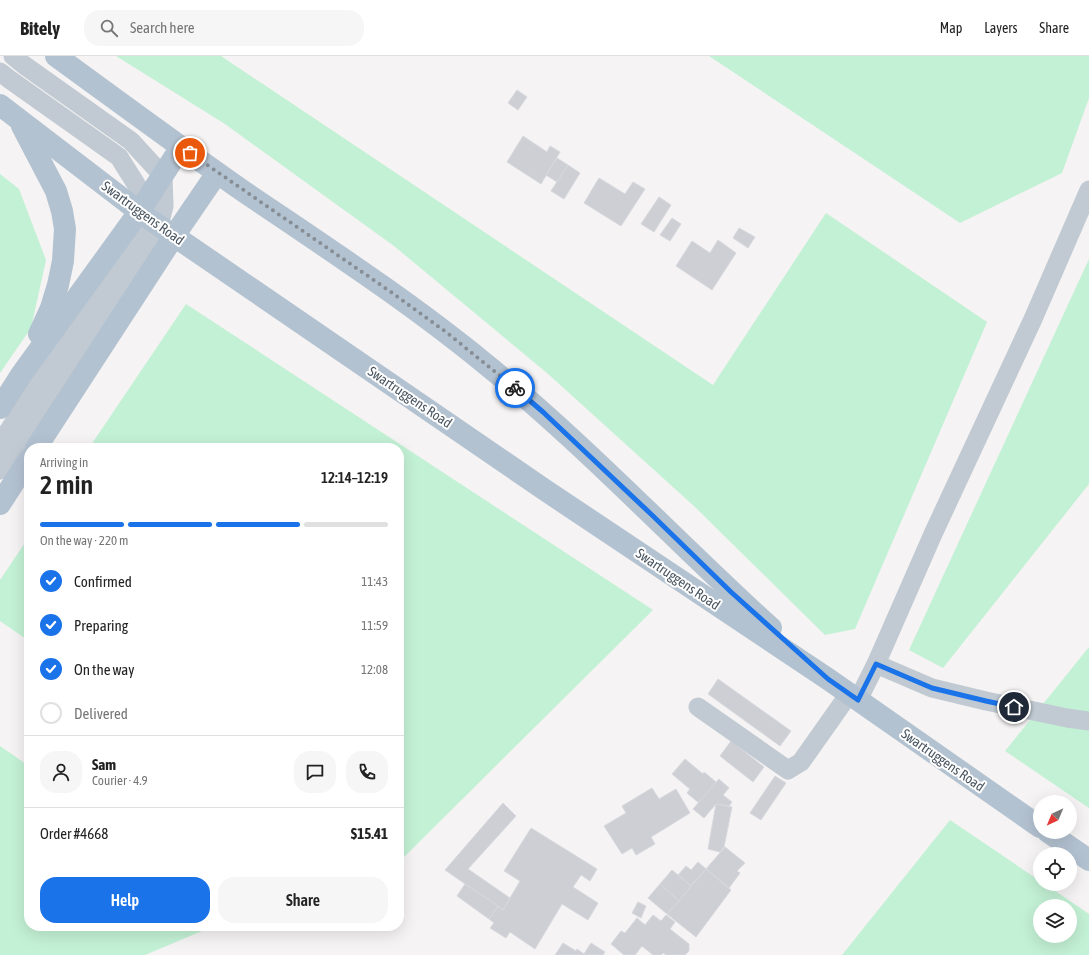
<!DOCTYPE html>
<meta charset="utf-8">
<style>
:root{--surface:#fff;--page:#f6f6f6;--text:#222;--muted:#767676;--line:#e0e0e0;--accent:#1a73e8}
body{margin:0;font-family:"Asap Condensed",sans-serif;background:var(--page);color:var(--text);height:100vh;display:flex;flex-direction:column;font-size:15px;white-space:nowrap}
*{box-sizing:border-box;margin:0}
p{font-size:13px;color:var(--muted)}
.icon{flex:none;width:22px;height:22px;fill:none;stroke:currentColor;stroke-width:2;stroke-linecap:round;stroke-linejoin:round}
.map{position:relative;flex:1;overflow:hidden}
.panel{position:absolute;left:24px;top:387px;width:380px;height:488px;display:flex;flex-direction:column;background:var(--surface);border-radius:16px;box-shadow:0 4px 16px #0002}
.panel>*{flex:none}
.needle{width:26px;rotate:224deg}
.tools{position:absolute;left:1033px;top:739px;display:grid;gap:8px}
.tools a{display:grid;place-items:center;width:44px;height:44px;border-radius:50%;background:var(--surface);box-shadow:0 4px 16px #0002;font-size:20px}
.pin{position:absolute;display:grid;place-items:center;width:34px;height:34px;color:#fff;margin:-17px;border:2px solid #fff;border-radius:50%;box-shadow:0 1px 4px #0007}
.courier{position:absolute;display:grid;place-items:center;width:40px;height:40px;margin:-20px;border:3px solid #1a73e8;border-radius:50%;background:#fff;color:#222;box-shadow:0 1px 5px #0007}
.headline em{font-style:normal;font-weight:600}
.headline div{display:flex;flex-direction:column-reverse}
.headline{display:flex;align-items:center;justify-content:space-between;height:68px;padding:0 16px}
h1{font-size:26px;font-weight:600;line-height:30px}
.bar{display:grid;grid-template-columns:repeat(4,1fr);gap:6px 4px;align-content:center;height:48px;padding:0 16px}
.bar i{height:5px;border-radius:3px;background:var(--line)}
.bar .selected{background:var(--accent)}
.bar p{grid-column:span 4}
.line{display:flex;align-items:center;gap:10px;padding:0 16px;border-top:1px solid var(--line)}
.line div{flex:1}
.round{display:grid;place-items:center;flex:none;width:42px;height:42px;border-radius:16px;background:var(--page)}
ol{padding:0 16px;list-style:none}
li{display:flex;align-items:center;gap:12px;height:44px}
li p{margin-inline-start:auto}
li .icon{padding:4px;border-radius:50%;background:var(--accent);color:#fff;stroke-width:4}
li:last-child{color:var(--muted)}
li i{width:22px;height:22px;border:2px solid var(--line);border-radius:50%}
.primary-button{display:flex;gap:8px;margin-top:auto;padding:8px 16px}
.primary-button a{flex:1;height:46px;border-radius:16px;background:var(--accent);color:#fff;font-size:16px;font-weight:600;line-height:46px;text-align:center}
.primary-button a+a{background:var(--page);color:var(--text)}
header{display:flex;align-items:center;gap:24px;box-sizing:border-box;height:56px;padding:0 20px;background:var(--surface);border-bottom:1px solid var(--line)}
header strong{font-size:19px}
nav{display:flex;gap:22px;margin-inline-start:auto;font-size:14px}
.search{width:280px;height:36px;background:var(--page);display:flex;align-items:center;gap:10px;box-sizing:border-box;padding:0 14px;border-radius:16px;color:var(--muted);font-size:15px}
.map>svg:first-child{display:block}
.green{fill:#c3f1d5;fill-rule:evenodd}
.building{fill:#cdcfd5;stroke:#d7d9de}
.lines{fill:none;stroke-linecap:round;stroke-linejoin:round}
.minor{stroke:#c1cad2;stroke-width:19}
.major{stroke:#b3c2d1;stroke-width:22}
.done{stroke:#868d94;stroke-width:4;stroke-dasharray:0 7.2}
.route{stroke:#1a73e8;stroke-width:5}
.labels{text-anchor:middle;stroke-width:4;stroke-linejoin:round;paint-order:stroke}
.street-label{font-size:14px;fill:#4a5661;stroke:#fff}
</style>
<header>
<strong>Bitely</strong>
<div class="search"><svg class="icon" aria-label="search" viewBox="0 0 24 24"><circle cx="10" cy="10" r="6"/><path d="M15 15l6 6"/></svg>Search here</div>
<nav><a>Map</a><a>Layers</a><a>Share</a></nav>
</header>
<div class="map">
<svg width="1089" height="899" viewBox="0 0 1089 899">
<rect width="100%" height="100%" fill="#f5f3f3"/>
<g class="green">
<path d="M116,0H221L713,329L826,157L987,266L855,573L825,579L695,451L547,317L394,190L225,68Z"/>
<path d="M709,0H1089V42L1062,117L960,167Z"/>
<path d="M0,118L19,133L46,204L31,272L0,317Z"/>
<path d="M1089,203V428L943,612L909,594Z"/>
<path d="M186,248L653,554L399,806V392H89Z"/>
<path d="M29,481V585L0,565V524Z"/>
<path d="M1089,591V752L1005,695Z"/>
<path d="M0,690L29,710V870H214L145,899H0Z"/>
<path d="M950,764L1040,825V828H1045L1089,858V899H842ZM1040,850H1070V880H1040Z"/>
</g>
<g class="building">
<path d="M517,34L527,41L518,54L508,47Z"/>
<path d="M523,80L547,96L550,90L560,96L541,128L507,106Z"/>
<path d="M557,102L568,109L557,126L546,119Z"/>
<path d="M568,109L580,117L564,143L551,135Z"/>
<path d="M599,122L625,138L633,126L645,133L621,170L584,147Z"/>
<path d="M659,141L671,149L654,176L641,168Z"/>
<path d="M672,162L681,168L670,185L660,179Z"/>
<path d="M739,172L755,181L748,192L733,182Z"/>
<path d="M718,184L736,197L712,234L676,210L692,185L710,197Z"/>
<path d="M718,623L791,675L780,690L708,638Z"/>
<path d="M731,685L764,711L753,726L720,700Z"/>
<path d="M685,703L703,718L704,716L716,726L699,747L687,737L690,733L672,718Z"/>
<path d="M775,720L786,727L761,764L750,757Z"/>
<path d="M719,723L729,732L723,739L732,746L729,750L716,748L704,762L693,753Z"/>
<path d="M652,732L659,743L676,733L690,757L651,781L655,788L636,799L632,792L622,798L604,770L626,757L622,750Z"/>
<path d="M503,747L516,760L468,813L510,842L503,854L445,814Z"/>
<path d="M716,748L732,751L724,791L720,796L708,793Z"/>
<path d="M531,772L597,813L590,825L581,819L573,831L598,847L588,864L562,848L535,893L510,876L506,882L490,872L494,867L489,863L497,850L503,854L520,825L504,815Z"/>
<path d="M725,791L745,807L737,815L740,817L729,832L706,813Z"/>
<path d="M698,806L706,813L691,830L678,819L686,810L691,814Z"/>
<path d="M706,813L731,834L696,881L667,858Z"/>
<path d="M672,814L691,830L679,845L660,828Z"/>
<path d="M465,828L498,850L489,863L457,840Z"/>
<path d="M660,828L679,845L667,858L648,842Z"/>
<path d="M638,846L646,850L641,862L632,857Z"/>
<path d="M653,859L661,865L666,859L675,866L670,873L689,888V895L685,899H666L663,897L661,899H653L642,890L635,899H624L611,888L621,875L625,877L637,862L645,869Z"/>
<path d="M563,887L576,895L577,893L584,898L591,887L605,896L603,899H555Z"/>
</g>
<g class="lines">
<g class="minor">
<path d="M0,16L9,23L119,101L146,144L145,160L135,180L0,388"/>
<path d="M0,414L159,170L164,150L163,120L131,85L24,9L13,0"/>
<path d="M876,608L932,632L986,645L1067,662L1089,665"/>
<path d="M858,644L876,608L933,478L1033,263L1089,134"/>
<path d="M698,651L788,714L801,706L849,638"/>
</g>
<g class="major">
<path d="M56,0C118,45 180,91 243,135C324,190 407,244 483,306C585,388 674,484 771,572"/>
<path d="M0,49L145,160L545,434L828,623L1040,771"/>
<path d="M22,70L56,135L62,155L65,173L63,205L58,229L51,252L39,278"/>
<path d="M0,352L21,319L139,156L181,91"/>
<path d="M36,392L174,180L217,117"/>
<path d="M0,448L29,403"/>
<path d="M1048,776L1089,804"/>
</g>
</g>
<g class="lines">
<path class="done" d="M190,97L391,236L446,276L515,332"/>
<path class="route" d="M515,332L543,356L653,460L731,536L828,623L858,644L876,608L932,632L986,645L1014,651"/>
</g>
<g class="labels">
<g class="street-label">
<text transform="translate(143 157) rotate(36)" y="5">Swartruggens Road</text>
<text transform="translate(410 341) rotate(34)" y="5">Swartruggens Road</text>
<text transform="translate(678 523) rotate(34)" y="5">Swartruggens Road</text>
<text transform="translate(943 704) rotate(35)" y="5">Swartruggens Road</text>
</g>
</g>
</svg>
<div class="tools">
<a><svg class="needle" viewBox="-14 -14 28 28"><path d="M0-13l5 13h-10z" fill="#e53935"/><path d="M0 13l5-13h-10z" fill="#767676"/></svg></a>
<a><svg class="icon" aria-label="locate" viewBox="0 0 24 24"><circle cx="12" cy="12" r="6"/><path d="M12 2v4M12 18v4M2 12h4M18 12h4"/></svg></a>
<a><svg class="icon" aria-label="layers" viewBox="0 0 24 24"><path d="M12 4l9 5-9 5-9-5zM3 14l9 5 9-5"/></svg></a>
</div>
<div class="pin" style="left:190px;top:97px;background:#ea580c"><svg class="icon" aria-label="bag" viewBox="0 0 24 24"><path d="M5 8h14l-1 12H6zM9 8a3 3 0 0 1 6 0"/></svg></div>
<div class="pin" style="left:1014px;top:651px;background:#1f2937"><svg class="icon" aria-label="home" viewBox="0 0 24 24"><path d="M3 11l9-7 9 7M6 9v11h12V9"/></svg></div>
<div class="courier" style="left:515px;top:332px"><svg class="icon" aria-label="bike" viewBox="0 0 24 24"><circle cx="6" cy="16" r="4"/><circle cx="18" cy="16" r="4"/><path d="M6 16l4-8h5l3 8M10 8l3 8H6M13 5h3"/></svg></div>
<section class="panel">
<div class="headline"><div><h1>2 min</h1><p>Arriving in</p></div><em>12:14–12:19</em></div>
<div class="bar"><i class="selected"></i><i class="selected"></i><i class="selected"></i><i></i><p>On the way · 220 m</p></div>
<ol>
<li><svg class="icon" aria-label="check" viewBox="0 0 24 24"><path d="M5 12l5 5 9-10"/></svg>Confirmed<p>11:43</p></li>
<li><svg class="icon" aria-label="check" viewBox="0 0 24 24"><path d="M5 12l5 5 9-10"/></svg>Preparing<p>11:59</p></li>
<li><svg class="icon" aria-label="check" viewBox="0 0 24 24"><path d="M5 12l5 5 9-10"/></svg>On the way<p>12:08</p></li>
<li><i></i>Delivered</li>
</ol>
<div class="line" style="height:72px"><a class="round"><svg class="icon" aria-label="person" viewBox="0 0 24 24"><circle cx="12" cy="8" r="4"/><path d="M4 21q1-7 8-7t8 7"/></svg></a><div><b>Sam</b><p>Courier · 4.9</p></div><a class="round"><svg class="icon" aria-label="chat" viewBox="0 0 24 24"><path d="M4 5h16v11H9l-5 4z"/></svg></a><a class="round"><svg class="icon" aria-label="phone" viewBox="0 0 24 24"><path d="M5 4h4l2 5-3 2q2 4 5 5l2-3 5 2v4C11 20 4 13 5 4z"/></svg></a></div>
<div class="line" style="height:52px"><div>Order #4668</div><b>$15.41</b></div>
<div class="primary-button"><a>Help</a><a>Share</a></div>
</section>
</div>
